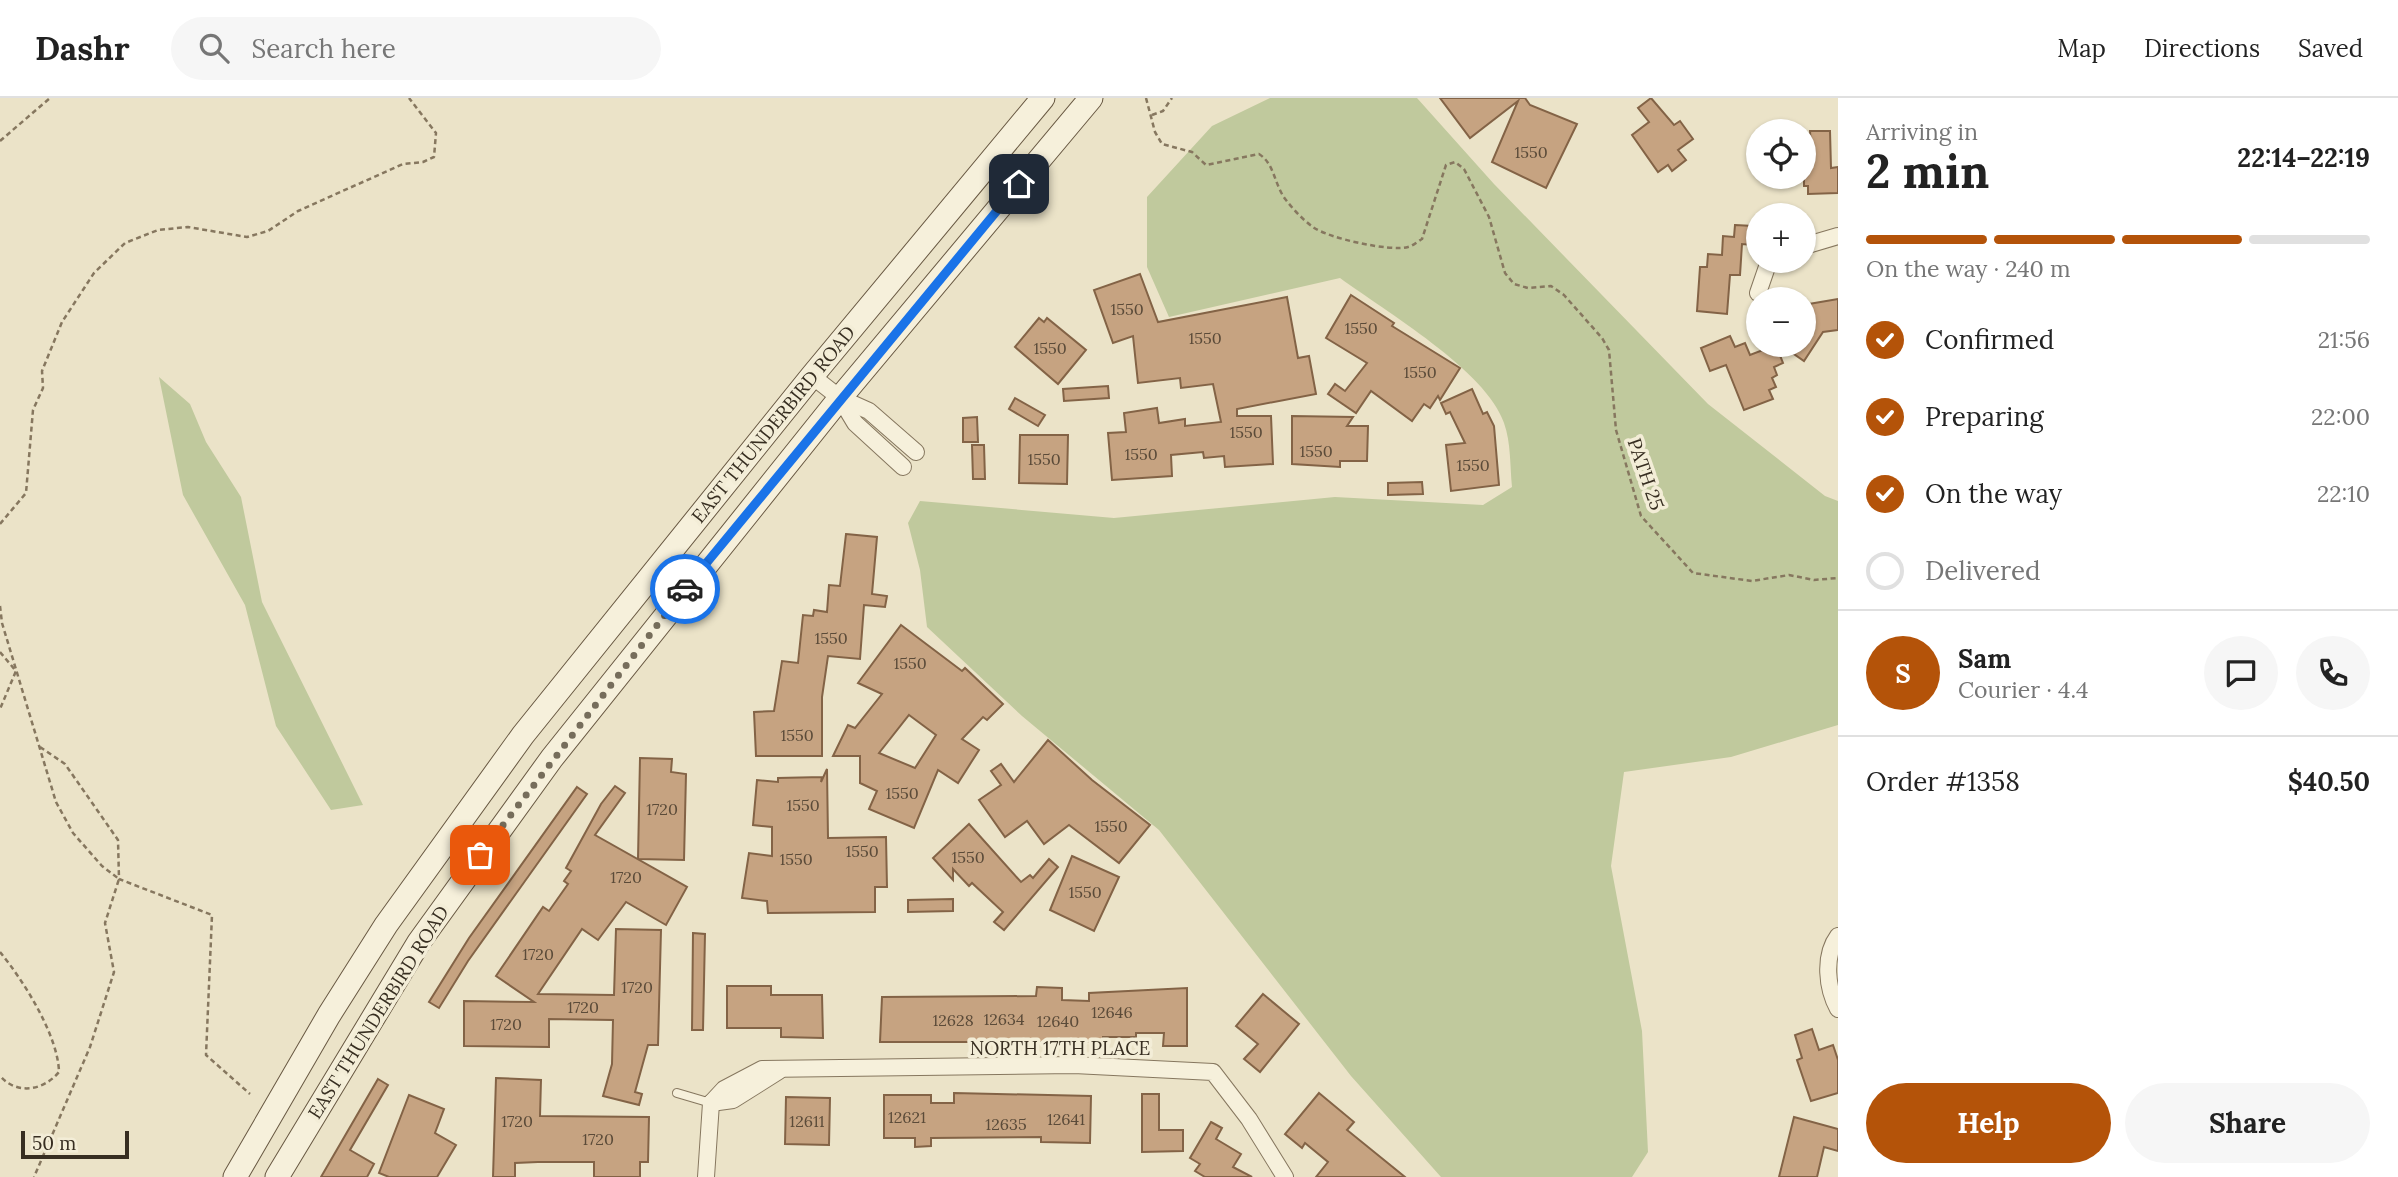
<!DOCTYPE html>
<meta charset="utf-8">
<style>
:root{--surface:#fff;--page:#f6f6f6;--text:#222;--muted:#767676;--line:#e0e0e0;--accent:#b45309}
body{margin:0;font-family:Lora,serif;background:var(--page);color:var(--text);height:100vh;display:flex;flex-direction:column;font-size:26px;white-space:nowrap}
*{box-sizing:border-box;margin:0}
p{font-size:23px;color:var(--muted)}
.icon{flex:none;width:38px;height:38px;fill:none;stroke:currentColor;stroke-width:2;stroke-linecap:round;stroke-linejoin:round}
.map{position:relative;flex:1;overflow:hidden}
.details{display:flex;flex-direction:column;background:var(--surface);width:560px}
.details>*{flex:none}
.buttons{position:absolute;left:1746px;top:21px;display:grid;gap:14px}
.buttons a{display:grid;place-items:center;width:70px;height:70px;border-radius:50%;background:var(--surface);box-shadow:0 2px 5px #0004;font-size:35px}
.scale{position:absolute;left:21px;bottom:18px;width:108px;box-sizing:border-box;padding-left:7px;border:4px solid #372e21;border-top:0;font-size:19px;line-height:24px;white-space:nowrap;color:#372e21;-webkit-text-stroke:5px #f3edd7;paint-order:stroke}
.pin{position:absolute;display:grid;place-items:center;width:60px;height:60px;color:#fff;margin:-30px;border-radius:14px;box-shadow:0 4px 10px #0006}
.courier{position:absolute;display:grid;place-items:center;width:70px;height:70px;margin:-35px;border:5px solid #1a73e8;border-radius:50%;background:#fff;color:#222;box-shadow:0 2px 9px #0007}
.overview em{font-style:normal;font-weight:800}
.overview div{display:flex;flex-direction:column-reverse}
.overview{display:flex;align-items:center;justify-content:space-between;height:119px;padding:0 28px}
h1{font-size:46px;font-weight:800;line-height:52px}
.bar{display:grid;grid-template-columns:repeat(4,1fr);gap:10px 7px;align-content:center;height:84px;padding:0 28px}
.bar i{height:9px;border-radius:5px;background:var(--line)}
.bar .current{background:var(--accent)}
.bar p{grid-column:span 4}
.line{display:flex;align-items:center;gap:18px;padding:0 28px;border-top:2px solid var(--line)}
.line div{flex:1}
.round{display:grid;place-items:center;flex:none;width:74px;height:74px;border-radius:37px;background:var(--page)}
ol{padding:0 28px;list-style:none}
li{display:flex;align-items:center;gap:21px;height:77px}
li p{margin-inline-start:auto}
li .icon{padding:7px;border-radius:50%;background:var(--accent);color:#fff;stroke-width:4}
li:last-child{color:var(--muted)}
li i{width:38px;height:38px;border:4px solid var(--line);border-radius:50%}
.button{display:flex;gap:14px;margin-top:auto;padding:14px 28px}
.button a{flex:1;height:80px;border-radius:42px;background:var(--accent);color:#fff;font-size:28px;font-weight:800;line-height:80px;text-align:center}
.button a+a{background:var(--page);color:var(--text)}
header{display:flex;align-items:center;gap:42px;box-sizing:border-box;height:98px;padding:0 35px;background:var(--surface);border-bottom:2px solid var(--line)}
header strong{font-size:33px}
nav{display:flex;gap:38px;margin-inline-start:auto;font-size:24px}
.search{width:490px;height:63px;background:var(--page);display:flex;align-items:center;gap:18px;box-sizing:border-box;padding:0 24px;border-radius:38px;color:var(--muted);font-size:26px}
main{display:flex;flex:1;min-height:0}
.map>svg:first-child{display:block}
.green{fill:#c0c99d}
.building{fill:#c6a381;stroke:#836346;stroke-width:2;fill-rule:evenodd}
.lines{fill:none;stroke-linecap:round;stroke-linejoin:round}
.service-casing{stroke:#86775f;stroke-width:10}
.minor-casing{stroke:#86775f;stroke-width:18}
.secondary-casing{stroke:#685842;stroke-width:25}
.path{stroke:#86775f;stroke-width:2.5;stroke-dasharray:5 3.5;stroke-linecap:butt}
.service{stroke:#f6f0db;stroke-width:8}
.minor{stroke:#f6f0db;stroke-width:16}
.secondary{stroke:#f6f0db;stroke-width:23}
.done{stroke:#766d5b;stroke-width:7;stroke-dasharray:0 12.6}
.route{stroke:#1a73e8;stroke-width:9}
.labels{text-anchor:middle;stroke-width:7;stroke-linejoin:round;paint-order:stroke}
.number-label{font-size:16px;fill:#5b4b39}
.street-label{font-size:19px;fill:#372e21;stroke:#f3edd7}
</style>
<header>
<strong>Dashr</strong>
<div class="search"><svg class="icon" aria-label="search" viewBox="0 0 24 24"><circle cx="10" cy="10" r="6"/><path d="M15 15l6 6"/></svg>Search here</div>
<nav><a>Map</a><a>Directions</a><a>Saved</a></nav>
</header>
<main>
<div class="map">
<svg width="1838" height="1079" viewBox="0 0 1838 1079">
<rect width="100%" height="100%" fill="#ebe3c8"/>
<g class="green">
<path d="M1270,0H1417L1494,86L1708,306L1825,398L1838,403V627L1731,659L1624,674L1611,768L1642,933L1648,1054L1632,1079H1441L1351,978L1159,732L1022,618L927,529L920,472L908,425L920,403L1114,420L1335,399L1483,407L1512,389C1510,369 1511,344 1504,325C1487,273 1385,213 1340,180L1169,219L1147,169V99L1212,28Z"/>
<path d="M159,279L190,306L206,344L241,399L262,504L363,707L331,712L276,628L245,507L183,397Z"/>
</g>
<g class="building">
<path d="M1440,0H1525L1530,7L1577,26L1546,90L1492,64L1518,3L1470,40Z"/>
<path d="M1651,0L1674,27L1680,23L1693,41L1678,52L1686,62L1672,73L1668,67L1658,74L1632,37L1649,24L1638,10Z"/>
<path d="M1810,33H1830L1831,70L1838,69V95L1808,96V88H1804V50H1811Z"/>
<path d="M1735,127L1753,128L1752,147L1742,146L1740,177H1730L1727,216L1697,213L1700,169H1707L1708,156L1722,157L1723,138L1734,139Z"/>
<path d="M1140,176L1158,224L1287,199L1298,260L1309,258L1316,296L1237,311V318H1271L1273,366L1225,369L1224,358L1204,360L1203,354L1171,357L1172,378L1112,382L1108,335L1126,334L1124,315L1157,310L1159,325L1185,321V328L1221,324L1213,286L1181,290L1180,280L1138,285L1133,238L1113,245L1094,192Z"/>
<path d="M1351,197L1394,225L1392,228L1460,270L1440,302L1438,298L1430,310L1424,306L1412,323L1371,293L1356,315L1328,296L1335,286L1345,293L1367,265L1326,240Z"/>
<path d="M1838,201V232L1823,234L1804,263L1781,247H1804V212L1809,206Z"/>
<path d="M1039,220L1044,224L1047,220L1086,252L1058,286L1015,249Z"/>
<path d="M1730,238L1735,249L1745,245L1750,257L1776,247L1783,265L1774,269L1777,277L1772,280L1776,289L1769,292L1773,301L1744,312L1726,267L1710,273L1701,250Z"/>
<path d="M1108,288L1109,300L1064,303L1063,291Z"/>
<path d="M1472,291L1483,316L1487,314L1494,328L1499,387L1451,393L1446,347L1465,345L1450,314L1446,316L1441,305Z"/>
<path d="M1015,300L1045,317L1038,328L1009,311Z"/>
<path d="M1292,318L1353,319L1347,328H1368L1367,363H1340V369L1292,366Z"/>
<path d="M977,319L978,344H963V320Z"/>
<path d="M1020,337H1068L1067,386L1019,385Z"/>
<path d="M972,347H984L985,381H973Z"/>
<path d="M1422,384L1423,396L1388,397V385Z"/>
<path d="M846,436L877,439L872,496L887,498L885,509L864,507L860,561L828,558L822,599V658H756L754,614L774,613L782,563L798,565L803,517L813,518L814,512L827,514L829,487L840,488Z"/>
<path d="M901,527L962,573L965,570L1003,606L987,622L983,619L962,641L979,652L958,685L938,672L914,730L869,711L877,693L860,685V658H833L848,627L855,630L882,596L858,585ZM909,617L936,637L915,670L879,655Z"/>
<path d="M1048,642L1092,682L1150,727L1119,765L1069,727L1044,746L1027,723L1005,739L979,702L1001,687L991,673L1001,666L1014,684Z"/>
<path d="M640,660L672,661L671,674L686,676L684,762L638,761Z"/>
<path d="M827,671L828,740L886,739L887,789H875V814L768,815L767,803L742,800L749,755L772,758V729L753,727L757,682L778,684V680L822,679L821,684Z"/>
<path d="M615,688L625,695L595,737L687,789L666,827L626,804L598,842L582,831L538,896L614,897L616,831L661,832L658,947H648L635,994L642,996L639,1007L603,998L612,966L613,922L549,921V949L464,948V903L534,904L496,878L543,809L549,813L568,786L564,783L571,773L566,770L601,706Z"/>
<path d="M577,689L587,696L468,863L439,910L429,904L469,840Z"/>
<path d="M969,726L1021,784L1030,777L1033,780L1049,761L1058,769L1004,832L994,824L1003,814L972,785L969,788L953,771V782L933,760Z"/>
<path d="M1072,758L1119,779L1094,833L1050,812Z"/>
<path d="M953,801V813L908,814V802Z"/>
<path d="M693,835L705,836L703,932H692Z"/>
<path d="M727,888H771V897H822L823,940L781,939V930H727Z"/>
<path d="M1037,889L1062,890V902L1089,903V895L1187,890V948H1163L1164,935H1136V939H1103V944H880L882,899L1036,898Z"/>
<path d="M1263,896L1299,926L1260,974L1244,961L1258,946L1236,928Z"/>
<path d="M1812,931L1819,952L1833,947L1838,962V995L1811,1003L1797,962L1802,960L1795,937Z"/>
<path d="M496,980L541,982L540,1018L649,1019L648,1064H640V1079H594V1064H538L515,1065V1079H493Z"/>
<path d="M378,981L388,987L350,1052L374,1066L367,1079H321Z"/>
<path d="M954,995L1091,998L1090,1045L1041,1044V1039L931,1040V1048L915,1049V1040H884V997H931V1005H954Z"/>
<path d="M1319,995L1354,1024L1347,1032L1405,1079H1316L1328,1064L1305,1045L1302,1050L1285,1036Z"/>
<path d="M1142,996H1159V1032H1183V1053L1142,1054Z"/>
<path d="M409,997L444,1011L435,1035L456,1047L437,1079H389L379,1075Z"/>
<path d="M786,999L830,1000L829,1047L785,1046Z"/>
<path d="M1794,1019L1838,1031V1053L1824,1049L1817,1079H1779Z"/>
<path d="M1211,1024L1222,1030L1216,1041L1241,1056L1233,1069L1252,1079H1205L1195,1073L1200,1066L1190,1060Z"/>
</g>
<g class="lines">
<defs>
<path id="service" d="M677,995L711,1005"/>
<g id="minor">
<path d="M1804,148L1838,138"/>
<path d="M1758,195L1769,163"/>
<path d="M812,278L840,300L869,313L916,354"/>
<path d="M840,300L855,325L903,369"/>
<path d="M1838,838C1823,858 1827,891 1838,911"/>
<path d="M711,1005L724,991L762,971L1074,967L1213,974L1249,1021L1285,1079"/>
<path d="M711,1005L733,1002L779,973"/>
<path d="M706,1079L711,1005"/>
</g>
<g id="secondary">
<path d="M235,1079L329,917L386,827L523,637L812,278L1043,0"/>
<path d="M277,1079L419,844L552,660L840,300L1091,0"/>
</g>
</defs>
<use href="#service" class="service-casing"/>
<use href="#minor" class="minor-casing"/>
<use href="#secondary" class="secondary-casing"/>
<g class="path">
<path d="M1146,0L1155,34L1162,46L1192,54L1206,67L1259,56C1275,66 1274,87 1286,102C1293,111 1303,122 1313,129C1327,140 1391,154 1408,149C1413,148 1418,143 1422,141L1446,67L1455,64L1464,71L1489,119L1505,175L1514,186L1528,190L1551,188L1564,197L1602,240L1609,252L1616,332L1641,418L1693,475L1752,483L1789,477L1814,482L1838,480"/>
<path d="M1152,17L1163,13L1172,0"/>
<path d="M0,43L50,0"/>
<path d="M0,426L26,395L33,312L43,290L42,273L62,224L94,175L125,145L158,132L188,129L247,139L268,133L298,113L403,66L423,64L434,59L436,35L409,0"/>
<path d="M0,508L2,525L56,704L73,735L102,768L119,781L105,825L114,874L90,949L34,1079"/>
<path d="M0,554L16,573L0,611"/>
<path d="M40,649L65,666L118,742L119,781L212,817L206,957L250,996"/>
<path d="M0,854C23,882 58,937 59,974C43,993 17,997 0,978"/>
</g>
<use href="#service" class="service"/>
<use href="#minor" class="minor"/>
<use href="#secondary" class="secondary"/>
</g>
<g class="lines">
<path class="done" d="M480,757L685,491"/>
<path class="route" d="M685,491L1019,86"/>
</g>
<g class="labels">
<g class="number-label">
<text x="1531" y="60">1550</text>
<text x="1127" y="217">1550</text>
<text x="1361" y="236">1550</text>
<text x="1205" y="246">1550</text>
<text x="1050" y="256">1550</text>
<text x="1420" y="280">1550</text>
<text x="1246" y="340">1550</text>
<text x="1316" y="359">1550</text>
<text x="1141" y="362">1550</text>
<text x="1044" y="367">1550</text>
<text x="1473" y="373">1550</text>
<text x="831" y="546">1550</text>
<text x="910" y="571">1550</text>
<text x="797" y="643">1550</text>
<text x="902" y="701">1550</text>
<text x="803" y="713">1550</text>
<text x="662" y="717">1720</text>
<text x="1111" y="734">1550</text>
<text x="862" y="759">1550</text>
<text x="968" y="765">1550</text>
<text x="796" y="767">1550</text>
<text x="626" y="785">1720</text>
<text x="1085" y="800">1550</text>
<text x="538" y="862">1720</text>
<text x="637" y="895">1720</text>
<text x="583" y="915">1720</text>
<text x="1112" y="920">12646</text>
<text x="1004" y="927">12634</text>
<text x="953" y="928">12628</text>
<text x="1058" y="929">12640</text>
<text x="506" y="932">1720</text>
<text x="907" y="1025">12621</text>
<text x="1066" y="1027">12641</text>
<text x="517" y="1029">1720</text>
<text x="807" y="1029">12611</text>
<text x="1006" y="1032">12635</text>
<text x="598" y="1047">1720</text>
</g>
<g class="street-label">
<text transform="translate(773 326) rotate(-51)" y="7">EAST THUNDERBIRD ROAD</text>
<text transform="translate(1646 376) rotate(71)" y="7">PATH 25</text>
<text transform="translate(378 914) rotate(-58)" y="7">EAST THUNDERBIRD ROAD</text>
<text x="1060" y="957">NORTH 17TH PLACE</text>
</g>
</g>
</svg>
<div class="buttons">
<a><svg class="icon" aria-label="locate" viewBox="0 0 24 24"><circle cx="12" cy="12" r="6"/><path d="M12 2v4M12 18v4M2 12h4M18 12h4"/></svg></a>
<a>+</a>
<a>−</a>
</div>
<div class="scale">50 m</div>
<div class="pin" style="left:480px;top:757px;background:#ea580c"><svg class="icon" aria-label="bag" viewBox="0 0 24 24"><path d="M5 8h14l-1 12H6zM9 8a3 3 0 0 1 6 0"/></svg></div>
<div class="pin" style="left:1019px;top:86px;background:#1f2937"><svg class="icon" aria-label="home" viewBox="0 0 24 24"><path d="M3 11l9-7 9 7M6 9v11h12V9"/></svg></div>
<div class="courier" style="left:685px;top:491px"><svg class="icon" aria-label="car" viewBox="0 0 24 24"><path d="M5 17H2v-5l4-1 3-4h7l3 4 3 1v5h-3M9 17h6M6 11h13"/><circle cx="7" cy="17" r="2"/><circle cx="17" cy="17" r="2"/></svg></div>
</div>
<section class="details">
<div class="overview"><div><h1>2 min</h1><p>Arriving in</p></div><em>22:14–22:19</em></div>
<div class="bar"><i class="current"></i><i class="current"></i><i class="current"></i><i></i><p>On the way · 240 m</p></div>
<ol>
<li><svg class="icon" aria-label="check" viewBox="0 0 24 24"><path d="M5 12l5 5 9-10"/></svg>Confirmed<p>21:56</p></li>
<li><svg class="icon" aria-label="check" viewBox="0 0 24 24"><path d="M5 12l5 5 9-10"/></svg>Preparing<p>22:00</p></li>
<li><svg class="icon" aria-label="check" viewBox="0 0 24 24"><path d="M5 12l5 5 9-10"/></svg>On the way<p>22:10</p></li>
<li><i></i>Delivered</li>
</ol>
<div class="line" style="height:126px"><b class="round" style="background:var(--accent);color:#fff">S</b><div><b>Sam</b><p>Courier · 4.4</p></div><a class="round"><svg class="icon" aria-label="chat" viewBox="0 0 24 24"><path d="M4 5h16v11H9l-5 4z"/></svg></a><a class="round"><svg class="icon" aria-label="phone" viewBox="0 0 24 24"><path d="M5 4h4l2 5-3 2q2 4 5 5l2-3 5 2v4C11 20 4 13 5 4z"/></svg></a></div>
<div class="line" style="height:91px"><div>Order #1358</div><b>$40.50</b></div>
<div class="button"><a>Help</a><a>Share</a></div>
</section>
</main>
